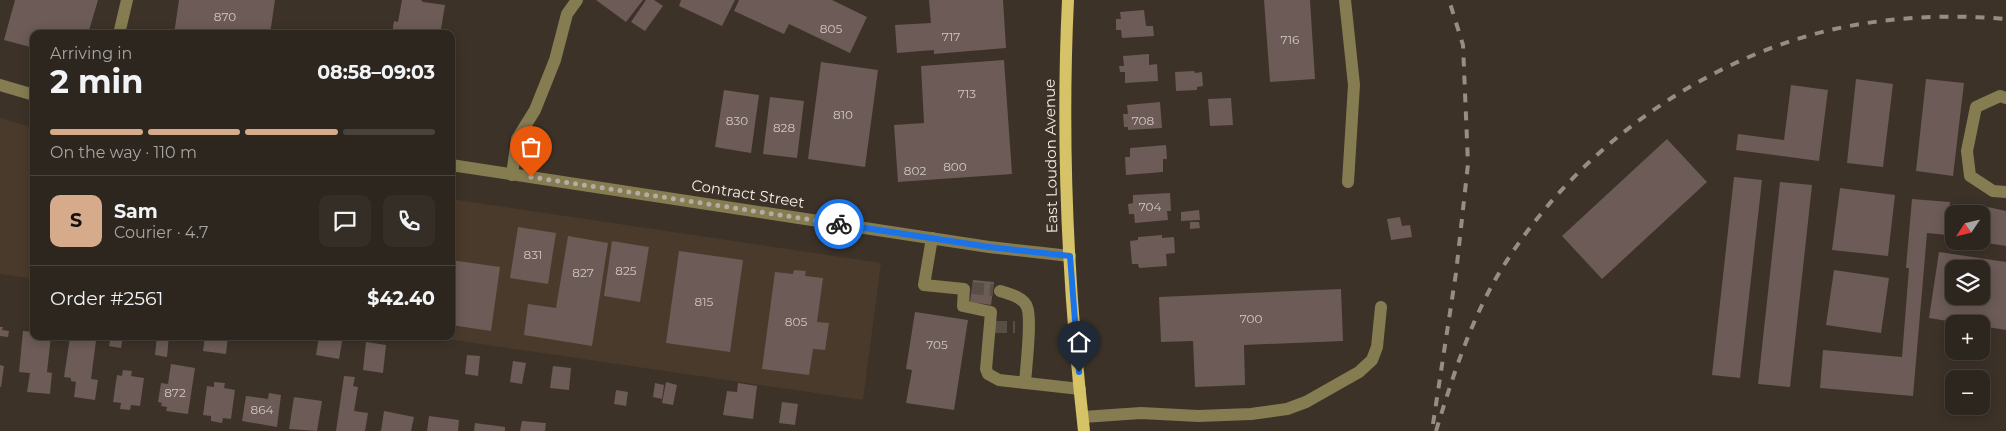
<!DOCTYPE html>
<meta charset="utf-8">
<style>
:root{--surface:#2d261e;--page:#352e27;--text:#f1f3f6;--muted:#a7a5a4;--line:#48433c;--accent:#d6ab8b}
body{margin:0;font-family:Montserrat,sans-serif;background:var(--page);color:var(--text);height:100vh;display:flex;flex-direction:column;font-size:19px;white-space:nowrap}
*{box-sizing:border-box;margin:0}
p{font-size:16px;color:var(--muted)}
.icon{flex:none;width:28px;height:28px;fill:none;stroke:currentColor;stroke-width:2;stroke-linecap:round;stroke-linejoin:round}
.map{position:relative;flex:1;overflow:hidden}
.drawer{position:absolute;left:30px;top:30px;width:425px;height:310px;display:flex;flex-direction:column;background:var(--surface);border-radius:10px;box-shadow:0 2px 12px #0003,0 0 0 1px var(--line)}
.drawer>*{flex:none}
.needle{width:32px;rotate:235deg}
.fabs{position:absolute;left:1945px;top:205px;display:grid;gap:10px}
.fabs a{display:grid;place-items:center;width:45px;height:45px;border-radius:10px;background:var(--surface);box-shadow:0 2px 12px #0003,0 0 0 1px var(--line);font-size:25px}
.pin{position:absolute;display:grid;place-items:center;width:42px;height:42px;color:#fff;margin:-51px -21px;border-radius:50% 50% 50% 0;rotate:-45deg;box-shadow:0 0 5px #0007}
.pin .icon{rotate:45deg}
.courier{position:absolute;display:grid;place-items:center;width:50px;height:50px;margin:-25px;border:4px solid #1a73e8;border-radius:50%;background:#fff;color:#222;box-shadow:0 1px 6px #0007}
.summary em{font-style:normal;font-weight:700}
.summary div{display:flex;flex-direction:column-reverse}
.summary{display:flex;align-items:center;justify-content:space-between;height:85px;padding:0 20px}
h1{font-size:32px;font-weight:700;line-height:38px}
.bar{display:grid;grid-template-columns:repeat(4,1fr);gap:8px 5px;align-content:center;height:60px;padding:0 20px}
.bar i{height:6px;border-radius:4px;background:var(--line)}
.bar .selected{background:var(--accent)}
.bar p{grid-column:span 4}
.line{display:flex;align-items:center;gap:12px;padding:0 20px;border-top:1px solid var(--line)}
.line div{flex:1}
.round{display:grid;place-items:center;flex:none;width:52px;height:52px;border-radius:10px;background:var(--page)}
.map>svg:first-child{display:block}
.built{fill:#4a3a2b}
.building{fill:#6c5b57;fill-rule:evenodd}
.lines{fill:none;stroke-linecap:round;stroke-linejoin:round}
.minor-tunnel{stroke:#574e44;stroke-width:12;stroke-dasharray:12 6;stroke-linecap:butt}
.minor{stroke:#857c51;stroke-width:12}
.major{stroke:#d6c267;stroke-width:12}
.rail{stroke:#968e85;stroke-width:4;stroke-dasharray:9 9;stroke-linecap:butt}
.done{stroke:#b3aba4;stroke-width:5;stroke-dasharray:0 9}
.route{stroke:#1a73e8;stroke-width:6}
.labels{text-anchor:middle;stroke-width:5;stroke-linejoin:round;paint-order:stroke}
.number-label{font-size:12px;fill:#d1c8c2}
.street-label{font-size:15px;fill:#f3ece6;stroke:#3c3228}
</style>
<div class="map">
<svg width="2006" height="431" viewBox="0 0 2006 431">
<rect width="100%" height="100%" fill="#3c3228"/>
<g class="built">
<path d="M0,118L34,128V279L0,274Z"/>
<path d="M451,199L881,263L863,400L426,336H451Z"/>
</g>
<g class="building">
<path d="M15,0H98L88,34H34V48L4,40Z"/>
<path d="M179,0H275L270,34H174Z"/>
<path d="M402,0H421L423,2L445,5L441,29L447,30V34H392L394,21L398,22Z"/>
<path d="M596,0H643L626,22Z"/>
<path d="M646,0H654L663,6L645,31L631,22Z"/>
<path d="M681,0H735L722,26L679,6Z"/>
<path d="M739,0H832L867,17L850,53L789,24L784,34L734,11Z"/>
<path d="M929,0H1003L1006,48L934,54V50L897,53L895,25L931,23Z"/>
<path d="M1264,0H1310L1315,79L1270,82Z"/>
<path d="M1144,10L1146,26H1153L1154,36L1122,38L1121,30H1116V19H1121L1120,12Z"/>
<path d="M1149,54V65L1157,64L1158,81L1125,83V72H1120L1119,66H1124L1123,56Z"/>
<path d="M1004,60L1012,174L898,182L894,125L924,123L921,66Z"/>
<path d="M821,62L878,70L865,167L808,159Z"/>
<path d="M1194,71L1195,73L1202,72L1203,86L1197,87V90L1176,91L1175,72Z"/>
<path d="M1856,79L1893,84L1883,167L1847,163Z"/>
<path d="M1926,79L1964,83L1953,176L1916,171Z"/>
<path d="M1791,85L1828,90L1819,161L1736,150L1738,134L1784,140Z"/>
<path d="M724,90L759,95L751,153L715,147Z"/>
<path d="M770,97L804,101L797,158L763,154Z"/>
<path d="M1231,98L1233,125L1210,126L1208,99Z"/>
<path d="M1160,102L1162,128L1128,130V127H1124L1123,114H1128L1127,105Z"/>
<path d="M1667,139L1707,182L1602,279L1562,236Z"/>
<path d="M1166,145L1167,159H1163V172L1126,175L1125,157H1130V148Z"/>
<path d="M1734,177L1762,180L1740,378L1712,375Z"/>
<path d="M1780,182L1812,185L1790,387L1758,384Z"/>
<path d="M1840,188L1895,195L1888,256L1832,250Z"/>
<path d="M1170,193L1171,211H1167L1168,220L1135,223L1134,214H1129L1128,204L1133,203V195Z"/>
<path d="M1912,199L1950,202L1947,235L1927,233L1913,396L1820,388L1823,350L1902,357L1909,268H1906Z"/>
<path d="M1988,207L2006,211V246L1981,242V215L1986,216Z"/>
<path d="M1199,210L1200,220L1181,221V212Z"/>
<path d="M1400,217L1402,226L1410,225L1412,237L1391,240L1387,219Z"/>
<path d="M1190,222H1199L1200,228L1190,229Z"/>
<path d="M518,227L556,233L548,284L510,278Z"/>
<path d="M1162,235V238L1174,237L1175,253L1166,254L1167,266L1139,268L1138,264H1132L1130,241L1138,240V237Z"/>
<path d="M568,236L608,243L592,346L524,335L528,304L556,308Z"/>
<path d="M612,241L649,247L640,302L604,296Z"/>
<path d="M679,251L743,260L730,352L666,343Z"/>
<path d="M1939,252L2006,262V330L1981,326V324H1966L1929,318ZM1954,269H1981V296H1954Z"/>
<path d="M451,260L500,267L491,331L451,325Z"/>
<path d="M794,270L806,271L805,276L823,278L817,322L829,323L825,350L813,349L809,375L762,369L775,272L793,274Z"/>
<path d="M1834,270L1889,278L1881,333L1826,325Z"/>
<path d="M973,280L994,282L991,305L970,302Z"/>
<path d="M1341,289L1343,341L1244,345L1245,385L1195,387L1193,341L1161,342L1159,297Z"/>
<path d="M915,312L968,320L954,410L906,403L912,370L906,369Z"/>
<path d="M0,327H3L2,330L9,331L8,337L0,336Z"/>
<path d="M23,331L34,332V336H51L47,372L52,373L50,394L27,392L30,373L19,372Z"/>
<path d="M111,336H123L121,348L109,346Z"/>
<path d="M157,336H169L167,357L155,355Z"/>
<path d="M205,336H228L226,354L203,351Z"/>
<path d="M319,336H343L339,359L316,355Z"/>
<path d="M70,337L96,341L91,379L98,380L95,400L74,397L76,382L71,381V378L64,377Z"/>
<path d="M366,342L386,345L383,373L363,370Z"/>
<path d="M467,355L480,356L478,376L465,374Z"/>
<path d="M513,361L526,363L522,384L510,382Z"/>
<path d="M171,364L195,368L188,414L166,411L167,407L161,406L162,403L158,402L161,383L168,384Z"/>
<path d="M0,365L4,366L1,387H0Z"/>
<path d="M553,366L571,368L569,390L550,388Z"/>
<path d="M123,370L132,371L131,376L144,378L140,406L131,405L130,410L120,409L121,403L113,402L117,375L122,376Z"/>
<path d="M344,376L355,377L353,386L358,387L354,411L368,413L365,431H336Z"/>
<path d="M214,382L225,383L224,388L235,390L231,419L223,418L222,423L211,421V416L203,415L207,386L214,387Z"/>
<path d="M666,382L677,385L673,405L662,403Z"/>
<path d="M655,383L664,385L662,399L653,397Z"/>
<path d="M738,383L757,386L753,419L723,415L727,391L737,392Z"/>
<path d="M616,390L628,392L626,406L614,404Z"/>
<path d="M269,393L281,395L277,427L242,421L246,396L268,399Z"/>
<path d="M294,397L322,401L317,431L289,429Z"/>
<path d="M782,402L798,404L795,425L779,423Z"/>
<path d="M384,411L414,417L411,431H381Z"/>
<path d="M429,416L459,420L458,431H427Z"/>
<path d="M522,421L546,423L545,431H520Z"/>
<path d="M475,423L505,427V431H474Z"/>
</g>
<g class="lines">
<g class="minor-tunnel">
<path d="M972,288L993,290"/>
<path d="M995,327H1015"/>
</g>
<g class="minor">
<path d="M1345,0L1354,85L1348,182"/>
<path d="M119,34L127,0"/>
<path d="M0,85L34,95"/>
<path d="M2006,98L2000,96L1976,107L1967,151L1970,176L1993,191L2006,192"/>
<path d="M451,165L989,247L1070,256"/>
<path d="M512,175L517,139L535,110L555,60L567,14L577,0"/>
<path d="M932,238L924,285L964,289L963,306L991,312L986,369L988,374L999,380L1080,389"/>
<path d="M1000,291C1009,294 1024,297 1027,307C1032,318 1026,368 1025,383"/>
<path d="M1083,417L1141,413L1198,416L1251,414L1287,409L1306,402L1359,372L1372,360L1377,347L1381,307"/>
</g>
<path class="major" d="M1068,0C1061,143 1068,289 1084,431"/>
<g class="rail">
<path d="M1433,424L1456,273L1468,164L1463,45L1449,0"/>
<path d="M1436,431C1452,379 1468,328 1495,280C1566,158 1692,63 1830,30C1887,17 1947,14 2006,19"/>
</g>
</g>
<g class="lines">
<path class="done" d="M531,177L839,224"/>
<path class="route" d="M839,224L989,247L1070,256L1079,372"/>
</g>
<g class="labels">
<g class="number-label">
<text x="225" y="21">870</text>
<text x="831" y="33">805</text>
<text x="951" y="41">717</text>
<text x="1290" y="44">716</text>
<text x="967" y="98">713</text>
<text x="843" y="119">810</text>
<text x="737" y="125">830</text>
<text x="1143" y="125">708</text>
<text x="784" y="132">828</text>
<text x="955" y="171">800</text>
<text x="915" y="175">802</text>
<text x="1150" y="211">704</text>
<text x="533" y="259">831</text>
<text x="626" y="275">825</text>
<text x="583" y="277">827</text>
<text x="704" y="306">815</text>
<text x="1251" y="323">700</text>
<text x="796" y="326">805</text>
<text x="937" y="349">705</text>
<text x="175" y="397">872</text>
<text x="262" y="414">864</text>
</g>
<g class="street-label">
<text transform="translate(1051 156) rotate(-91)" y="5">East Loudon Avenue</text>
<text transform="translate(748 194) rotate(9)" y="5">Contract Street</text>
</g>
</g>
</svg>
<div class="fabs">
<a><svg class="needle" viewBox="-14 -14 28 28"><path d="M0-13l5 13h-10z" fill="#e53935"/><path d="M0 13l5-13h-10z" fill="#a7a5a4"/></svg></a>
<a><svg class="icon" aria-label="layers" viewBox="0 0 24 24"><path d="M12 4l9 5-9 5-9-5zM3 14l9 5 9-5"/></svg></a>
<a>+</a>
<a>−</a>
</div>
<div class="pin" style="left:531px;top:177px;background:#ea580c"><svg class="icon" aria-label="bag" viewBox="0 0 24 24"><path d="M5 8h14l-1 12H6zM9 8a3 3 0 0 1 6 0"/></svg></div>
<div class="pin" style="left:1079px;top:372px;background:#1f2937"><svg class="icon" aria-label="home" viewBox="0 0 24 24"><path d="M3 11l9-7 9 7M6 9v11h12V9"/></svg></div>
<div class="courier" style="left:839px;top:224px"><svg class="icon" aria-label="bike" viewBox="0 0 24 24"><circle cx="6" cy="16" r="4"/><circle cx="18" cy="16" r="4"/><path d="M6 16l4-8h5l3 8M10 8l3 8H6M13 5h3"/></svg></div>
<section class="drawer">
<div class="summary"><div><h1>2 min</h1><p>Arriving in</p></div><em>08:58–09:03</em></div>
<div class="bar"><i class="selected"></i><i class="selected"></i><i class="selected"></i><i></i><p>On the way · 110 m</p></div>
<div class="line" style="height:90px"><b class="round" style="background:var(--accent);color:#111">S</b><div><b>Sam</b><p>Courier · 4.7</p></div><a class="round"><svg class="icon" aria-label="chat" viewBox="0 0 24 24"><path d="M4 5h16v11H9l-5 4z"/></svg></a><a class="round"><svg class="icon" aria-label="phone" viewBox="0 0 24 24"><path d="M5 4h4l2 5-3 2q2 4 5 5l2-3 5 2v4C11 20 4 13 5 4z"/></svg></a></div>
<div class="line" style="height:65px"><div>Order #2561</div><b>$42.40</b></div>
</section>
</div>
